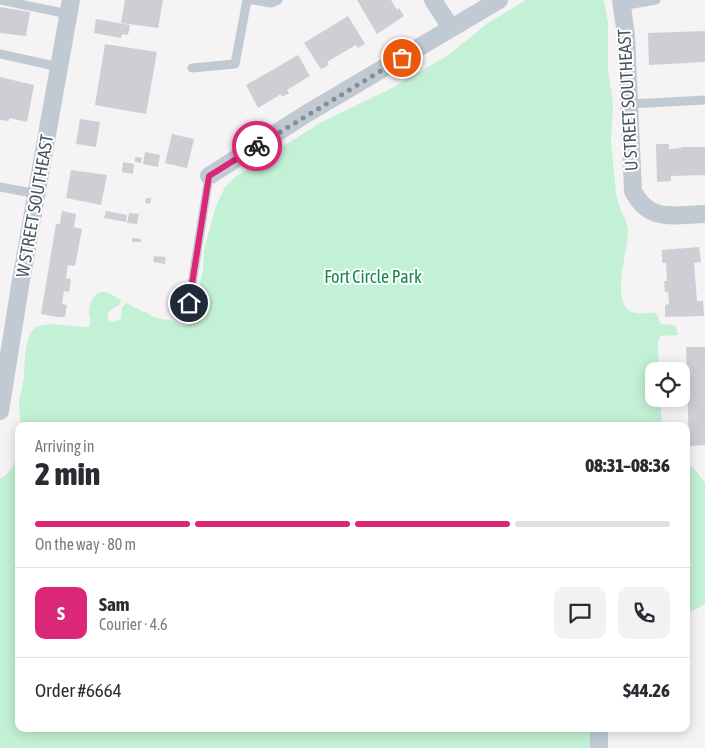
<!DOCTYPE html>
<meta charset="utf-8">
<style>
:root{--surface:#fff;--page:#f2f2f3;--text:#2b2b33;--muted:#7c7c81;--line:#e1e1e2;--accent:#db2777}
body{margin:0;font-family:"Asap Condensed",sans-serif;background:var(--page);color:var(--text);height:100vh;display:flex;flex-direction:column;font-size:19px;white-space:nowrap}
*{box-sizing:border-box;margin:0}
p{font-size:16px;color:var(--muted)}
.icon{flex:none;width:28px;height:28px;fill:none;stroke:currentColor;stroke-width:2;stroke-linecap:round;stroke-linejoin:round}
.map{position:relative;flex:1;overflow:hidden}
.panel{position:absolute;left:15px;top:422px;width:675px;height:310px;display:flex;flex-direction:column;background:var(--surface);border-radius:10px;box-shadow:0 2px 12px #0003}
.panel>*{flex:none}
.controls{position:absolute;left:645px;top:362px;display:grid;gap:10px}
.controls a{display:grid;place-items:center;width:45px;height:45px;border-radius:10px;background:var(--surface);box-shadow:0 2px 12px #0003;font-size:25px}
.pin{position:absolute;display:grid;place-items:center;width:42px;height:42px;color:#fff;margin:-21px;border:2px solid #fff;border-radius:50%;box-shadow:0 1px 5px #0007}
.courier{position:absolute;display:grid;place-items:center;width:50px;height:50px;margin:-25px;border:4px solid #db2777;border-radius:50%;background:#fff;color:#222;box-shadow:0 1px 6px #0007}
.head em{font-style:normal;font-weight:800}
.head div{display:flex;flex-direction:column-reverse}
.head{display:flex;align-items:center;justify-content:space-between;height:85px;padding:0 20px}
h1{font-size:32px;font-weight:800;line-height:38px}
.bar{display:grid;grid-template-columns:repeat(4,1fr);gap:8px 5px;align-content:center;height:60px;padding:0 20px}
.bar i{height:6px;border-radius:4px;background:var(--line)}
.bar .on{background:var(--accent)}
.bar p{grid-column:span 4}
.line{display:flex;align-items:center;gap:12px;padding:0 20px;border-top:1px solid var(--line)}
.line div{flex:1}
.round{display:grid;place-items:center;flex:none;width:52px;height:52px;border-radius:10px;background:var(--page)}
.map>svg:first-child{display:block}
.green{fill:#c3f1d5}
.building{fill:#cdcfd5}
.lines{fill:none;stroke-linecap:round;stroke-linejoin:round}
.lane{stroke:#c1cad2;stroke-width:9}
.street{stroke:#c1cad2;stroke-width:18}
.done{stroke:#868d94;stroke-width:5;stroke-dasharray:0 9}
.route{stroke:#db2777;stroke-width:6}
.labels{text-anchor:middle;stroke-width:4;stroke-linejoin:round;paint-order:stroke}
.street-label{font-size:18px;fill:#4a5661;stroke:#fff}
.park-label{font-size:18px;fill:#17864f;stroke:#fff}
</style>
<div class="map">
<svg width="705" height="748" viewBox="0 0 705 748">
<rect width="100%" height="100%" fill="#f5f3f3"/>
<g class="green">
<path d="M526,0H604L608,23V69L613,104L611,141L616,193C617,207 627,217 628,230C629,249 609,301 632,312C639,315 648,312 656,313L661,324L675,325L678,335L661,336L658,341L659,371H654V399H660L662,426H21C21,420 19,413 19,407C19,396 23,386 24,376C25,364 24,330 39,326C55,321 73,328 89,327C92,321 89,317 89,311C89,302 96,290 106,292C111,293 116,298 121,300L120,304L108,312V320L113,322L121,319L122,307L126,303L144,312L146,311C152,320 163,318 172,321C179,324 183,327 191,324L203,270L204,250L216,206L225,187L236,176L320,123L390,89L447,56L488,23Z"/>
<path d="M19,451V729H605L604,748H0V479C12,473 14,462 19,451Z"/>
<path d="M686,464L692,466L705,483V604L686,614Z"/>
</g>
<g class="building">
<path d="M125,0H163L158,28L121,23Z"/>
<path d="M357,0H391L397,10L399,8L404,16L377,34Z"/>
<path d="M0,7L30,12L26,36L0,33Z"/>
<path d="M348,16L365,44L358,48L356,45L327,62L329,65L321,69L304,43Z"/>
<path d="M96,19L130,25L128,35L122,34L121,38L94,33Z"/>
<path d="M705,31V62L649,65L648,33Z"/>
<path d="M105,44L157,52L146,114L95,105Z"/>
<path d="M298,55L310,76L287,90L289,93L282,97L281,94L258,108L246,85Z"/>
<path d="M0,77L34,85L27,122L9,118V121L0,120Z"/>
<path d="M80,119L100,122L96,147L76,144Z"/>
<path d="M172,134L194,139L187,168L165,163Z"/>
<path d="M656,144H669V149L681,148V147H705V175L671,176V181L657,182Z"/>
<path d="M145,152L160,155L158,167L143,164Z"/>
<path d="M135,157L142,158L141,163L135,162Z"/>
<path d="M123,162L134,164L133,174L122,172Z"/>
<path d="M71,170L107,175L101,205L66,198Z"/>
<path d="M146,198H151L150,204L145,203Z"/>
<path d="M62,211L76,214L74,227L82,229L75,266L68,265L66,278L71,279L69,292L64,291L62,304L67,305L65,317H59L41,314L56,224H60Z"/>
<path d="M106,211L127,215L126,222L104,218Z"/>
<path d="M129,213L139,214L137,224L127,223Z"/>
<path d="M132,238L141,239V242H132Z"/>
<path d="M699,247L701,262L694,263L697,301H703L704,316L665,317V305L669,304L668,292H665L664,281H667L666,263H662V250Z"/>
<path d="M154,256L166,257L165,264L153,262Z"/>
<path d="M686,347H705V445L689,446Z"/>
</g>
<g class="lines">
<g class="lane">
<path d="M0,0L68,14"/>
<path d="M253,0L271,3L278,0"/>
<path d="M621,6L656,0"/>
<path d="M0,54L59,67"/>
<path d="M192,68L235,64L247,0"/>
<path d="M629,104L705,100"/>
<path d="M0,187L37,194"/>
<path d="M189,303L209,176"/>
</g>
<g class="street">
<path d="M433,0L451,28"/>
<path d="M621,0L626,35L633,191C649,223 675,215 705,214"/>
<path d="M209,176L306,114L499,0"/>
<path d="M0,411L20,286L71,0"/>
<path d="M599,729V748"/>
</g>
</g>
<g class="lines">
<path class="done" d="M257,146L402,58"/>
<path class="route" d="M189,303L209,176L257,146"/>
</g>
<g class="labels">
<g class="street-label">
<text transform="translate(628 100) rotate(-93)" y="6">U STREET SOUTHEAST</text>
<text transform="translate(35 206) rotate(-80)" y="6">W STREET SOUTHEAST</text>
</g>
<g class="park-label">
<text x="373" y="283">Fort Circle Park</text>
</g>
</g>
</svg>
<div class="controls">
<a><svg class="icon" aria-label="locate" viewBox="0 0 24 24"><circle cx="12" cy="12" r="6"/><path d="M12 2v4M12 18v4M2 12h4M18 12h4"/></svg></a>
</div>
<div class="pin" style="left:402px;top:58px;background:#ea580c"><svg class="icon" aria-label="bag" viewBox="0 0 24 24"><path d="M5 8h14l-1 12H6zM9 8a3 3 0 0 1 6 0"/></svg></div>
<div class="pin" style="left:189px;top:303px;background:#1f2937"><svg class="icon" aria-label="home" viewBox="0 0 24 24"><path d="M3 11l9-7 9 7M6 9v11h12V9"/></svg></div>
<div class="courier" style="left:257px;top:146px"><svg class="icon" aria-label="bike" viewBox="0 0 24 24"><circle cx="6" cy="16" r="4"/><circle cx="18" cy="16" r="4"/><path d="M6 16l4-8h5l3 8M10 8l3 8H6M13 5h3"/></svg></div>
<section class="panel">
<div class="head"><div><h1>2 min</h1><p>Arriving in</p></div><em>08:31–08:36</em></div>
<div class="bar"><i class="on"></i><i class="on"></i><i class="on"></i><i></i><p>On the way · 80 m</p></div>
<div class="line" style="height:90px"><b class="round" style="background:var(--accent);color:#fff">S</b><div><b>Sam</b><p>Courier · 4.6</p></div><a class="round"><svg class="icon" aria-label="chat" viewBox="0 0 24 24"><path d="M4 5h16v11H9l-5 4z"/></svg></a><a class="round"><svg class="icon" aria-label="phone" viewBox="0 0 24 24"><path d="M5 4h4l2 5-3 2q2 4 5 5l2-3 5 2v4C11 20 4 13 5 4z"/></svg></a></div>
<div class="line" style="height:65px"><div>Order #6664</div><b>$44.26</b></div>
</section>
</div>
